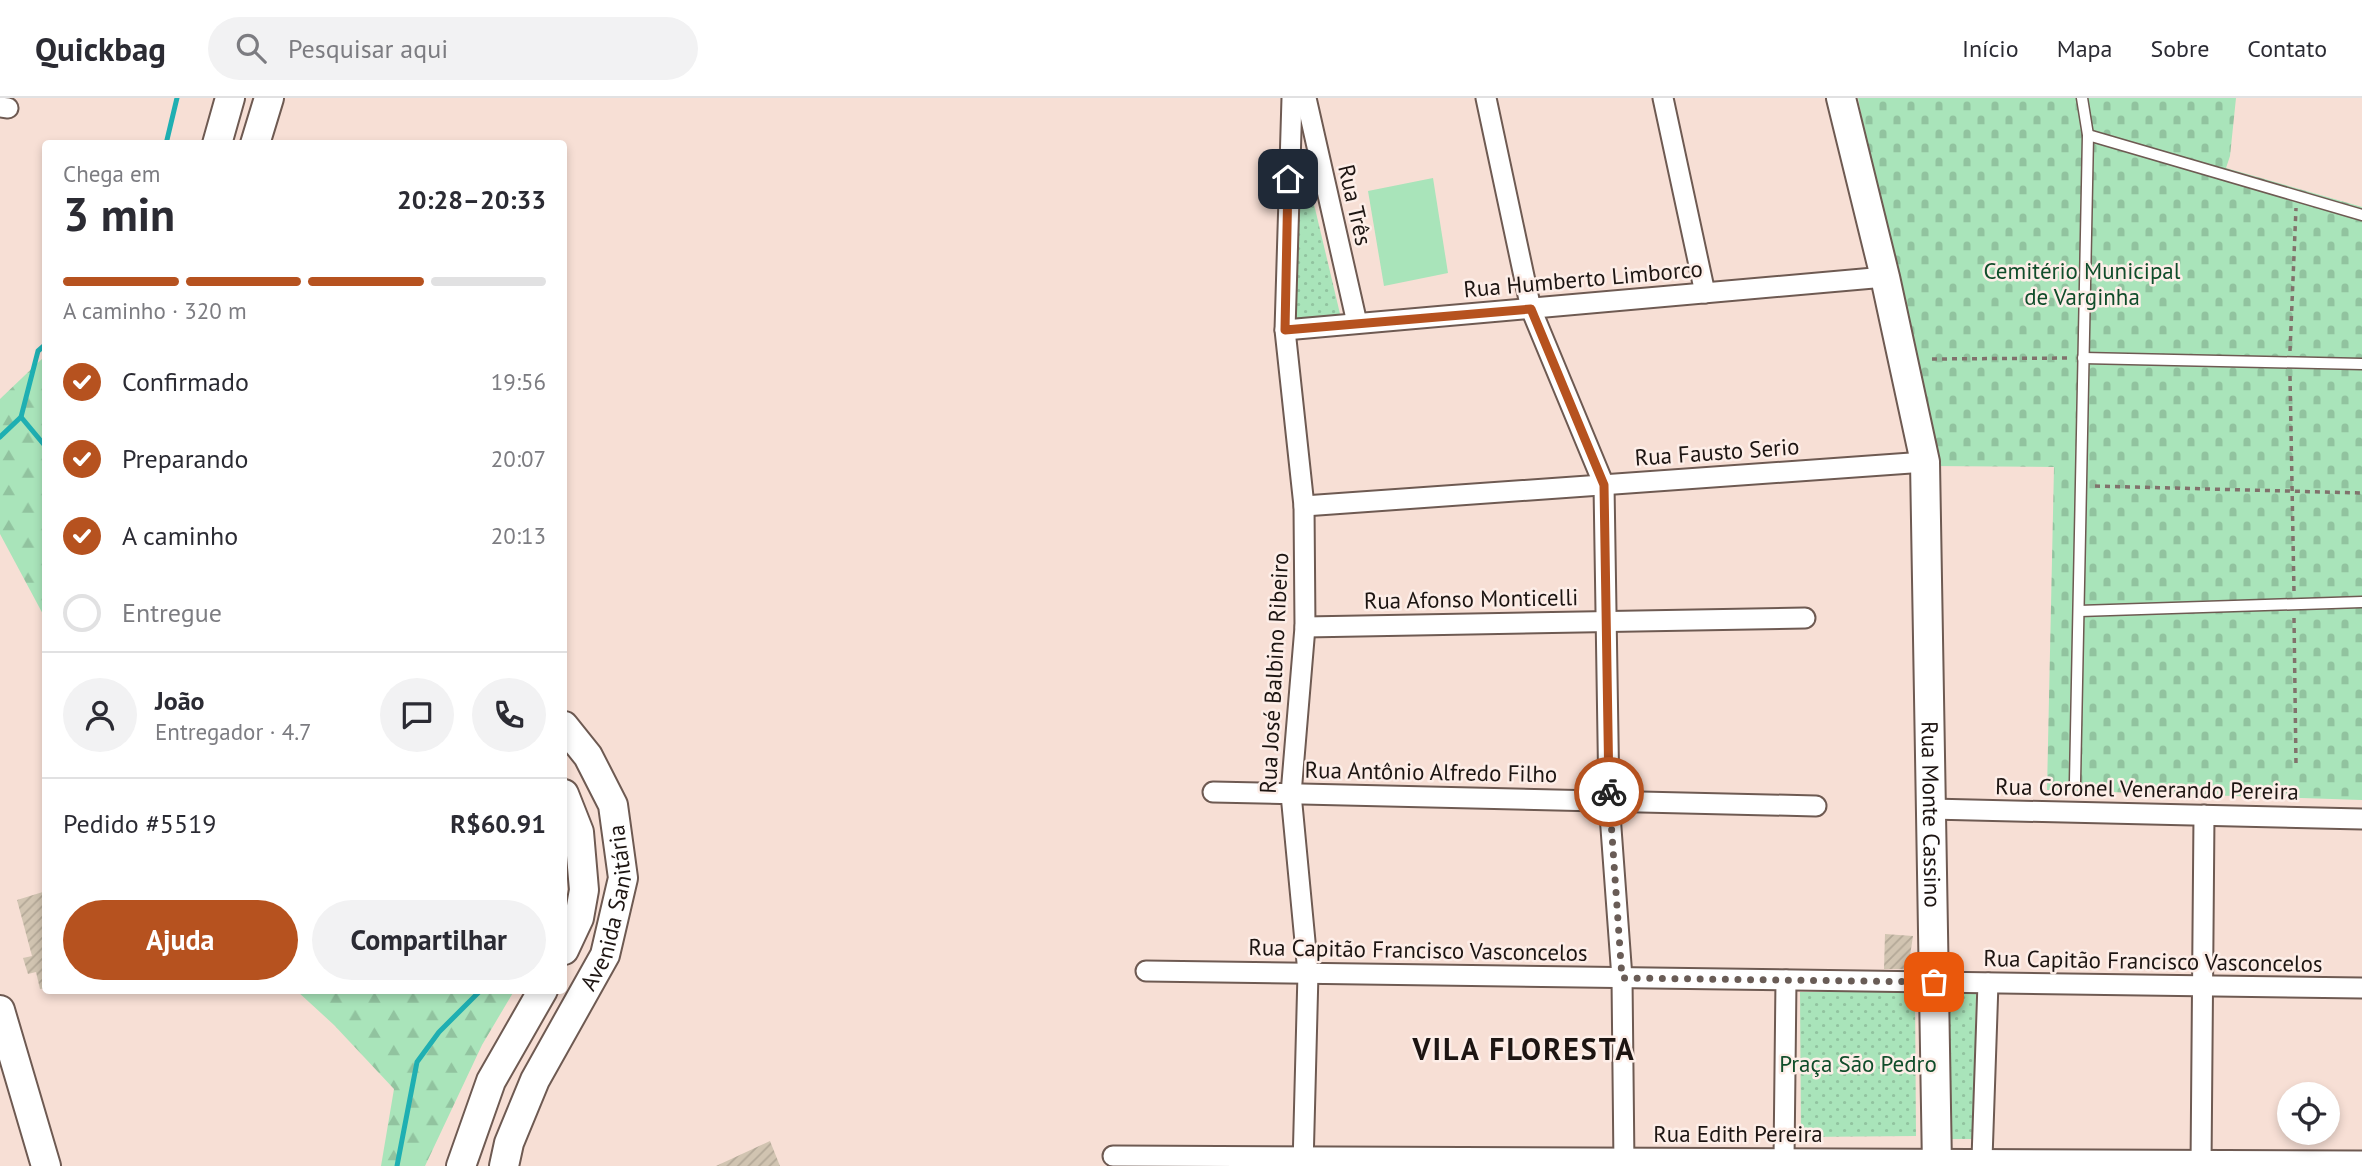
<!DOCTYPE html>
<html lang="pt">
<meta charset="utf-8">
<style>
:root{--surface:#fff;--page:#f2f2f3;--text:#2b2b33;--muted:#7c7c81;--line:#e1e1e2;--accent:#b6521f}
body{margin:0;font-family:"PT Sans",sans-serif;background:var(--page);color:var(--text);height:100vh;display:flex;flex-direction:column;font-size:26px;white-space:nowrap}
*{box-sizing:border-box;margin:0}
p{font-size:23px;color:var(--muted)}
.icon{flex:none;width:38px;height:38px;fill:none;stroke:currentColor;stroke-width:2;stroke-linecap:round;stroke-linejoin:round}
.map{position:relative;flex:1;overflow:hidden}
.side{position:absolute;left:42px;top:42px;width:525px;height:854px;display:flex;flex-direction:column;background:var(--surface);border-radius:7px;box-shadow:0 4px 10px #0003}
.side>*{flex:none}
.buttons{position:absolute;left:2277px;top:984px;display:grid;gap:14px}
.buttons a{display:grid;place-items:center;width:63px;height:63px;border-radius:50%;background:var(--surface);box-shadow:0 4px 10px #0003;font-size:35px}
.pin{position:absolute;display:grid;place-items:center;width:60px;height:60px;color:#fff;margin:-30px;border-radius:14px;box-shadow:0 4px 10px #0006}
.courier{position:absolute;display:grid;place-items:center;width:70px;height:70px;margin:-35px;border:5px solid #b6521f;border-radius:50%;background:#fff;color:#222;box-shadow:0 2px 9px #0007}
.summary em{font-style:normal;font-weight:700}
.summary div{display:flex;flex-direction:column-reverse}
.summary{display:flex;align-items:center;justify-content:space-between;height:119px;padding:0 21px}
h1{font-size:46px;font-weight:700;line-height:52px}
.bar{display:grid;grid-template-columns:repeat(4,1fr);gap:10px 7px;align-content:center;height:84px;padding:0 21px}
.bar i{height:9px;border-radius:5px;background:var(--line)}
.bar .on{background:var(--accent)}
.bar p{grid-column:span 4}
.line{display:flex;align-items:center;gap:18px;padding:0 21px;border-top:2px solid var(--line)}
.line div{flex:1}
.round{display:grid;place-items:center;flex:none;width:74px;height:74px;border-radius:37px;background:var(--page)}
ol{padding:0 21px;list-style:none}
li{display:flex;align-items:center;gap:21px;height:77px}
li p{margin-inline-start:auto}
li .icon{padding:7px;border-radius:50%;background:var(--accent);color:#fff;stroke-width:4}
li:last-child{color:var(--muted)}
li i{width:38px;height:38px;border:4px solid var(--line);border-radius:50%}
.action{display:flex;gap:14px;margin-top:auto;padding:14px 21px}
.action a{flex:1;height:80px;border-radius:42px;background:var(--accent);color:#fff;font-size:28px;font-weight:700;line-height:80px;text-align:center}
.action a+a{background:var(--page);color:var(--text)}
header{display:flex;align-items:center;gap:42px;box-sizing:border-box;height:98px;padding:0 35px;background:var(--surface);border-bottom:2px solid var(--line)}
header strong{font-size:33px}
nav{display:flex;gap:38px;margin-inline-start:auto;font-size:24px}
.search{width:490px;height:63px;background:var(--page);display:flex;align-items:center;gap:18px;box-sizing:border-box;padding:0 24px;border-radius:38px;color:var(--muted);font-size:26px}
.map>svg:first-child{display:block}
.grass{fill:url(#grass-dots)}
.forest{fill:url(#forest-firs)}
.cemetery{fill:url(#cemetery-stones)}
.pitch{fill:#a9e4ba}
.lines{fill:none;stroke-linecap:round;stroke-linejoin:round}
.stream{stroke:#1fafb2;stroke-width:5}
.building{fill:url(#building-hatch)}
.lane-casing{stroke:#6e5a52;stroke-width:13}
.street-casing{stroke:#6e5a52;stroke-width:23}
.secondary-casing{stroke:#6e5a52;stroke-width:32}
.path{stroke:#81726c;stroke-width:3.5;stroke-dasharray:5 5;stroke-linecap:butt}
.lane{stroke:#fff;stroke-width:10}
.street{stroke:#fff;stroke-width:19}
.secondary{stroke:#fff;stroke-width:28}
.done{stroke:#695c56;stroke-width:7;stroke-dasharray:0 12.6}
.route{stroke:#b6521f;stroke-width:9}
.labels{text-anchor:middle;stroke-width:5;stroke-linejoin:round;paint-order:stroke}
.street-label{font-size:23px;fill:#1d1512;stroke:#fdeee8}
.park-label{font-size:23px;fill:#104d2a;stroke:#fdeee8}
.district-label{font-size:30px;font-weight:bold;letter-spacing:2px;fill:#1d1512;stroke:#fdeee8}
</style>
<header>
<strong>Quickbag</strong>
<div class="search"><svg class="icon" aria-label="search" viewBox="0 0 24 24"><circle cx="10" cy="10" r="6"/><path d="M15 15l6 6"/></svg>Pesquisar aqui</div>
<nav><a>Início</a><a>Mapa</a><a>Sobre</a><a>Contato</a></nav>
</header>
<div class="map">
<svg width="2362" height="1068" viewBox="0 0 2362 1068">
<defs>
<pattern id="grass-dots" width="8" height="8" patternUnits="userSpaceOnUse" patternTransform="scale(1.75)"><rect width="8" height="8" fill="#a9e4ba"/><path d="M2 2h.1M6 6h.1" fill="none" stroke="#91c39f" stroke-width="1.8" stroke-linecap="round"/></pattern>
<pattern id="forest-firs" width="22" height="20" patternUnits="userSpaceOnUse" patternTransform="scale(1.75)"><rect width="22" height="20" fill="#a9e4ba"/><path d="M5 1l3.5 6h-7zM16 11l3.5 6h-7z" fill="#91c39f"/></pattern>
<pattern id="cemetery-stones" width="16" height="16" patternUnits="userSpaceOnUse" patternTransform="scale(1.75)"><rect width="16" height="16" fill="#a9e4ba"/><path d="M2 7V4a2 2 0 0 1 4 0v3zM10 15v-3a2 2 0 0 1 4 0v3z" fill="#91c39f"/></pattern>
<pattern id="building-hatch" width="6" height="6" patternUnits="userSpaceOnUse" patternTransform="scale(1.75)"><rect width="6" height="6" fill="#d1c4b1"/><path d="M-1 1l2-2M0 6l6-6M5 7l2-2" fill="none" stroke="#b3a897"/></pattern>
</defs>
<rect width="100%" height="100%" fill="#f7dfd5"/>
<g class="grass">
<path d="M1299,43L1341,220L1296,221Z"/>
<path d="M1946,891H1976L1974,1041H1944Z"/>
<path d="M1800,894H1915L1916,1038L1801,1039Z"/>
</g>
<g class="forest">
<path d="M45,258V520L0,436V301Z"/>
<path d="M297,893H514L482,947L425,1068H381L394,991L334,927Z"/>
</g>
<path class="cemetery" d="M1858,0H2236L2230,58L2226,70L2362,109V702L2047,692L2054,369L1930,368Z"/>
<path class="pitch" d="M1433,80L1448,175L1384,188L1368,93Z"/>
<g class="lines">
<g class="stream">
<path d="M166,46L177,0"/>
<path d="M46,246L38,253L21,319L46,349"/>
<path d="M0,339L21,319"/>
<path d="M397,1068L417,964L439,934L481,892"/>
</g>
</g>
<g class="building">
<path d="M46,793V890L40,891L36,874L28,876L23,860L32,858L17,802Z"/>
<path d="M1885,836L1913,838L1908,871H1884Z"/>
<path d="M770,1043L780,1068H716Z"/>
</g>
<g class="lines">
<defs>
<g id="lane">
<path d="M2088,37L2362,117"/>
<path d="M2083,260L2362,266"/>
<path d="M2079,513L2362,504"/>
<path d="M2075,684L2088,37L2082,0"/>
</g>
<g id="street">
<path d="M1292,0L1285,232L1304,408L1305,529L1291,696L1308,875L1303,1068"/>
<path d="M1306,0L1357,225"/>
<path d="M1486,0L1531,211L1604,387L1609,703L1622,880L1624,1068"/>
<path d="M1663,0L1705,195"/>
<path d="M0,9L8,10"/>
<path d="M1285,232L1885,179"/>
<path d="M1304,408L1925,364"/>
<path d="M1305,529L1805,520"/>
<path d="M1213,694L1816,708"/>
<path d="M1931,711L2362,721"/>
<path d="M1146,873L2362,890"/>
<path d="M1113,1058L2362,1063"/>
<path d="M1784,1061L1786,882"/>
<path d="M1982,1061L1988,885"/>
<path d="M2201,1068L2204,717"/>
</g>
<g id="secondary">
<path id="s1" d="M1841,0L1885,179L1925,364L1937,1068"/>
<path d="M217,46L230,0"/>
<path d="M255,46L269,0"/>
<path d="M564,696L579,734L584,792L579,820L564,852"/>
<path d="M0,912L46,1068"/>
<path d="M461,1068L491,983L543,892"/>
<path id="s2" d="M504,1068L509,1045L535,982L605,857L623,780L613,707L588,658L564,628"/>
</g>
</defs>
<use href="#lane" class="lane-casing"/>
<use href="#street" class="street-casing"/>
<use href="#secondary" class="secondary-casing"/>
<g class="path">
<path d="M2290,253L2296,110"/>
<path d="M1932,261L2070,260"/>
<path d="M2290,278L2294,495"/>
<path d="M2095,388L2362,395"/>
<path d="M2294,520L2296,667"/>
</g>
<use href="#lane" class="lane"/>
<use href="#street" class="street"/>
<use href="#secondary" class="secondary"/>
</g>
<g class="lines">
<path class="done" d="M1609,694L1622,880L1934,884"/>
<path class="route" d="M1288,81L1285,232L1531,211L1604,387L1609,694"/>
</g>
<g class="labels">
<g class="street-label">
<text transform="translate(1355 107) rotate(77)" y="8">Rua Três</text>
<text transform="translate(1583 181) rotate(-5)" y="8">Rua Humberto Limborco</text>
<text transform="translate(1717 354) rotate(-4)" y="8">Rua Fausto Serio</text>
<text transform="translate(1471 501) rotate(-1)" y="8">Rua Afonso Monticelli</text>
<text transform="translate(1274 575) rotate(-87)" y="8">Rua José Balbino Ribeiro</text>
<text transform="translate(1431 674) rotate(1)" y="8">Rua Antônio Alfredo Filho</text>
<text transform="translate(2147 691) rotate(1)" y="8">Rua Coronel Venerando Pereira</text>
<text dy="8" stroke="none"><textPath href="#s1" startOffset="726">Rua Monte Cassino</textPath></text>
<text dy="8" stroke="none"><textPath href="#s2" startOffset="282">Avenida Sanitária</textPath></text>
<text transform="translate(1418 852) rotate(1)" y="8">Rua Capitão Francisco Vasconcelos</text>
<text transform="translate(2153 863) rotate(1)" y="8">Rua Capitão Francisco Vasconcelos</text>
<text x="1738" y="1044">Rua Edith Pereira</text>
</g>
<g class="park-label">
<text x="2082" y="181">Cemitério Municipal<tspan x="2082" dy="26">de Varginha</tspan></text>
<text x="1858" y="974">Praça São Pedro</text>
</g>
<g class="district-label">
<text x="1524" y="962">VILA FLORESTA</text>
</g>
</g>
</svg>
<div class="buttons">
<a><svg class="icon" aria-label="locate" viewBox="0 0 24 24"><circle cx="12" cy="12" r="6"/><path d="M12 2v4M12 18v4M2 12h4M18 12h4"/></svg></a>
</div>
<div class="pin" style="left:1934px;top:884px;background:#ea580c"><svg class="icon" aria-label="bag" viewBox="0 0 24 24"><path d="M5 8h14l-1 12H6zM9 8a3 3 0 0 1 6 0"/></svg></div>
<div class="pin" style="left:1288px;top:81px;background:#1f2937"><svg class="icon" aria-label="home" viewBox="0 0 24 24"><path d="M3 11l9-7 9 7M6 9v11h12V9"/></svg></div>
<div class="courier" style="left:1609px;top:694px"><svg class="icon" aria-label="bike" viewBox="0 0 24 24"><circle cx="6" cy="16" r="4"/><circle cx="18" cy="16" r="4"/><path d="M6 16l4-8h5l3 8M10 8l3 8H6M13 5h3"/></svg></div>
<section class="side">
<div class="summary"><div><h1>3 min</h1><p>Chega em</p></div><em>20:28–20:33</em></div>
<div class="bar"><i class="on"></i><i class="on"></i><i class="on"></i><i></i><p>A caminho · 320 m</p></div>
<ol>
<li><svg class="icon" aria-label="check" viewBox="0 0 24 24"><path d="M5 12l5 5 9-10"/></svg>Confirmado<p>19:56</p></li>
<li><svg class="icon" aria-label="check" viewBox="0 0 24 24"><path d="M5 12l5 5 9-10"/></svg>Preparando<p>20:07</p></li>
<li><svg class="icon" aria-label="check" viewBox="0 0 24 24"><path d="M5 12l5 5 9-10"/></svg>A caminho<p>20:13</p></li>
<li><i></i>Entregue</li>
</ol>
<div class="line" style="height:126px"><a class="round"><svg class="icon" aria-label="person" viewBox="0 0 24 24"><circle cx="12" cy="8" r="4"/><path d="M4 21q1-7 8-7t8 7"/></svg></a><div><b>João</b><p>Entregador · 4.7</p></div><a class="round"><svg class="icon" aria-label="chat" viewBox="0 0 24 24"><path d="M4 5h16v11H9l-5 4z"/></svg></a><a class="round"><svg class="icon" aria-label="phone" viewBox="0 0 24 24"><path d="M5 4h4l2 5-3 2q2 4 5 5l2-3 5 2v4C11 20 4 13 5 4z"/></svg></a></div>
<div class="line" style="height:91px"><div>Pedido #5519</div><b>R$60.91</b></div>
<div class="action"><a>Ajuda</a><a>Compartilhar</a></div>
</section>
</div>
